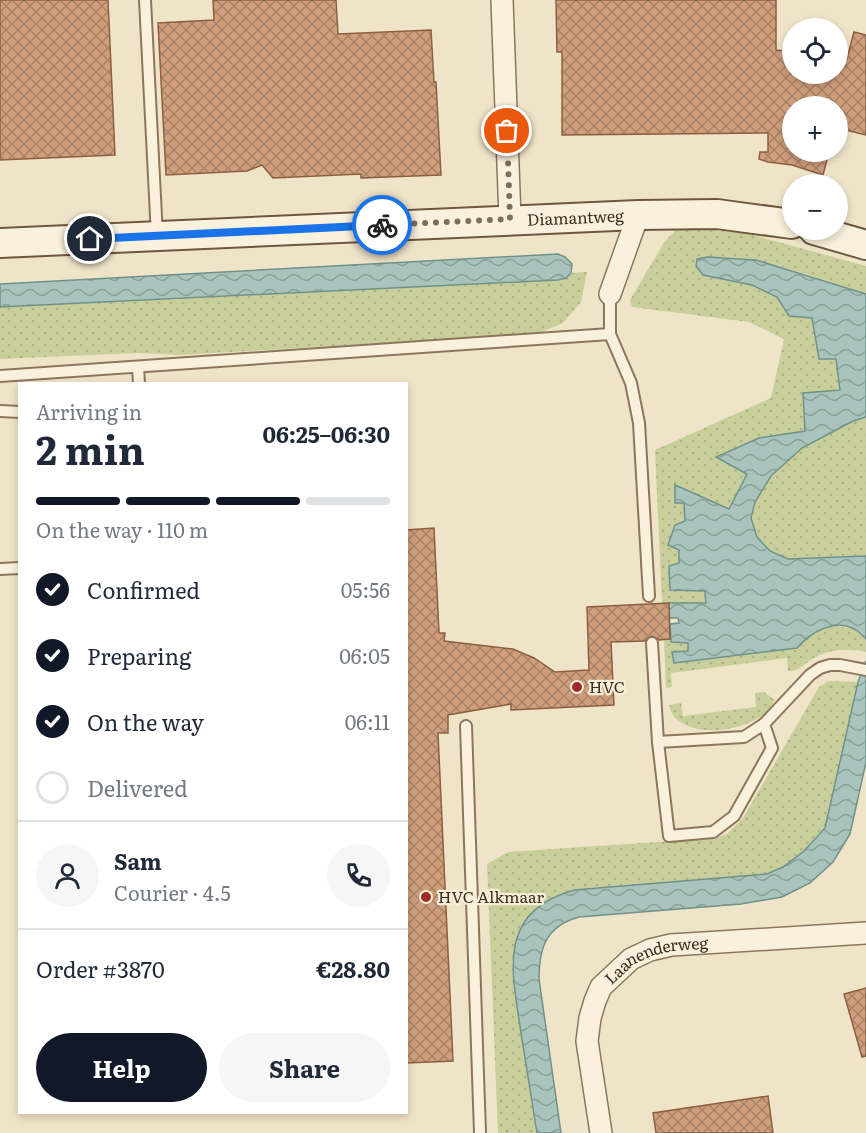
<!DOCTYPE html>
<meta charset="utf-8">
<style>
:root{--surface:#fff;--page:#f6f6f7;--text:#1f2937;--muted:#747a83;--line:#e0e1e3;--accent:#111827}
body{margin:0;font-family:Literata,serif;background:var(--page);color:var(--text);height:100vh;display:flex;flex-direction:column;font-size:22px;white-space:nowrap}
*{box-sizing:border-box;margin:0}
p{font-size:20px;color:var(--muted)}
.icon{flex:none;width:33px;height:33px;fill:none;stroke:currentColor;stroke-width:2;stroke-linecap:round;stroke-linejoin:round}
.map{position:relative;flex:1;overflow:hidden}
.side{position:absolute;left:18px;top:382px;width:390px;height:732px;display:flex;flex-direction:column;background:var(--surface);border-radius:0px;box-shadow:0 3px 9px #0003}
.side>*{flex:none}
.controls{position:absolute;left:782px;top:18px;display:grid;gap:12px}
.controls a{display:grid;place-items:center;width:66px;height:66px;border-radius:50%;background:var(--surface);box-shadow:0 3px 9px #0003;font-size:30px}
.pin{position:absolute;display:grid;place-items:center;width:51px;height:51px;color:#fff;margin:-26px;border:3px solid #fff;border-radius:50%;box-shadow:0 2px 6px #0007}
.courier{position:absolute;display:grid;place-items:center;width:60px;height:60px;margin:-30px;border:4px solid #1a73e8;border-radius:50%;background:#fff;color:#222;box-shadow:0 2px 8px #0007}
.head em{font-style:normal;font-weight:700}
.head div{display:flex;flex-direction:column-reverse}
.head{display:flex;align-items:center;justify-content:space-between;height:102px;padding:0 18px}
h1{font-size:39px;font-weight:700;line-height:45px}
.bar{display:grid;grid-template-columns:repeat(4,1fr);gap:9px 6px;align-content:center;height:72px;padding:0 18px}
.bar i{height:8px;border-radius:4px;background:var(--line)}
.bar .active{background:var(--accent)}
.bar p{grid-column:span 4}
.line{display:flex;align-items:center;gap:15px;padding:0 18px;border-top:2px solid var(--line)}
.line div{flex:1}
.round{display:grid;place-items:center;flex:none;width:63px;height:63px;border-radius:32px;background:var(--page)}
ol{padding:0 18px;list-style:none}
li{display:flex;align-items:center;gap:18px;height:66px}
li p{margin-inline-start:auto}
li .icon{padding:6px;border-radius:50%;background:var(--accent);color:#fff;stroke-width:4}
li:last-child{color:var(--muted)}
li i{width:33px;height:33px;border:3px solid var(--line);border-radius:50%}
.cta{display:flex;gap:12px;margin-top:auto;padding:12px 18px}
.cta a{flex:1;height:69px;border-radius:36px;background:var(--accent);color:#fff;font-size:24px;font-weight:700;line-height:69px;text-align:center}
.cta a+a{background:var(--page);color:var(--text)}
.map>svg:first-child{display:block}
.grass{fill:url(#grass-dots)}
.water{fill:url(#water-waves);stroke:#6f938a;stroke-width:1.5}
.building{fill:url(#building-cross-hatch);stroke:#8d5f41;stroke-width:1.5}
.lines{fill:none;stroke-linecap:round;stroke-linejoin:round}
.lane-casing{stroke:#8d765c;stroke-width:14}
.street-casing{stroke:#8d765c;stroke-width:24}
.secondary-casing{stroke:#6f573f;stroke-width:32}
.lane{stroke:#faf1dc;stroke-width:10}
.street{stroke:#faf1dc;stroke-width:21}
.secondary{stroke:#faf1dc;stroke-width:28}
.done{stroke:#7c6e5b;stroke-width:6;stroke-dasharray:0 10.8}
.route{stroke:#1a73e8;stroke-width:8}
.poi-dot{fill:#9e2a2b;stroke:#f7eed8;stroke-width:2}
.labels{text-anchor:middle;stroke-width:4.5;stroke-linejoin:round;paint-order:stroke}
.street-label{font-size:16px;fill:#3d2e20;stroke:#f7eed8}
.poi-label{font-size:16px;fill:#3d2e20;stroke:#f7eed8;text-anchor:start}
</style>
<div class="map">
<svg width="866" height="1133" viewBox="0 0 866 1133">
<defs>
<pattern id="grass-dots" width="8" height="8" patternUnits="userSpaceOnUse" patternTransform="scale(1.5)"><rect width="8" height="8" fill="#c9cf9b"/><path d="M2 2h.1M6 6h.1" fill="none" stroke="#aeb285" stroke-width="1.8" stroke-linecap="round"/></pattern>
<pattern id="water-waves" width="16" height="10" patternUnits="userSpaceOnUse" patternTransform="scale(1.5)"><rect width="16" height="10" fill="#a9c4bc"/><path d="M0 5q4-4 8 0t8 0" fill="none" stroke="#8ba098"/></pattern>
<pattern id="building-cross-hatch" width="8" height="8" patternUnits="userSpaceOnUse" patternTransform="scale(1.5)"><rect width="8" height="8" fill="#cf9f7d"/><path d="M0 0l8 8M0 8l8-8" fill="none" stroke="#a98266"/></pattern>
</defs>
<rect width="100%" height="100%" fill="#f0e4c8"/>
<g class="grass">
<path d="M687,227L749,234L866,266V294C816,279 749,249 697,259L703,275L752,285L777,297L789,316L812,318L819,359H836L840,390L806,431L759,438L717,457L747,474L729,509L675,485V503H684L685,521L668,545L679,550L680,563L670,565L671,591H705L706,604L662,603L655,450L771,398L784,339L749,322L632,307L630,300L665,241L676,230Z"/>
<path d="M587,272L581,302L563,323L537,334L181,355L137,353L0,359V307L558,280L566,278L571,273Z"/>
<path d="M866,417V556L788,559L770,551L757,537L751,519L755,502L771,476L802,448L854,421Z"/>
<path d="M836,626L855,629L866,639V652C849,648 829,649 814,658C804,664 800,671 788,671L787,658L671,673L672,687L666,688L664,640L670,639L671,642L688,643V651L673,653L675,662L796,648C808,635 819,630 836,626Z"/>
<path d="M828,681L858,682L825,828L804,851L783,867L767,874L539,906L522,926L512,962L537,1133H498L487,864L508,852L716,838L727,834L743,818L819,687Z"/>
<path d="M764,692L775,700C772,705 768,711 763,715C741,731 697,738 675,718C672,715 670,709 669,705L681,703L683,716L756,707L755,693Z"/>
</g>
<g class="water">
<path d="M558,254L565,257L572,264L571,273L566,278L558,280L0,307V284Z"/>
<path d="M708,257L756,260L866,294V417L853,421L802,448L771,476L755,502L751,518L757,537L770,551L788,559L866,556V639C863,636 859,632 856,630C835,617 810,633 797,648L674,663L672,652L688,651V643L671,642L670,624L679,623L678,618H669V603H706L705,591L670,590L669,566L679,563V550L668,545L675,525L685,521L684,503H675V485L729,509L747,474L716,457L759,438L805,431L803,393L840,390L836,359H819L812,318L789,316L777,297L752,285L703,275L696,266L697,259Z"/>
<path d="M866,661V762L850,834L833,862L810,883L782,897L741,904L579,917C546,926 539,948 539,979L561,1133H537C532,1100 526,1066 521,1033C512,971 496,912 574,890L767,874L783,867L804,851L825,828L858,682Z"/>
</g>
<g class="building">
<path d="M0,0H108L115,155L0,160Z"/>
<path d="M213,0H336L338,34L431,30L434,82H436L441,175L361,178V174L273,178L262,165L247,171L166,175L158,23L214,20Z"/>
<path d="M556,0H776V50L792,52V74H837V57L847,59L854,32L866,35V135L837,128V106H792V152H829L823,175L792,165L768,162L759,159L760,152H768V133L562,135V52H557Z"/>
<path d="M434,528L439,633H445L444,641L513,649L534,658L555,672L589,670L587,607L669,603L670,639L659,640L652,636L645,641L611,642L614,705L511,710V704L448,715V733H438L453,1061L406,1063V530Z"/>
<path d="M866,988V1056L862,1057L844,994Z"/>
<path d="M768,1096L773,1133H656L653,1113Z"/>
</g>
<g class="lines">
<defs>
<g id="lane">
<path d="M145,0L157,236"/>
<path d="M610,294V334L631,383L639,423L649,596"/>
<path d="M138,367L139,384"/>
<path d="M0,376L610,334"/>
<path d="M0,411L20,412"/>
<path d="M0,569L20,568"/>
<path d="M652,643L658,742L744,737L764,724L810,675L820,668L830,665H840L866,670"/>
<path d="M466,726L480,1133"/>
<path d="M658,742L669,836L713,832L734,816L772,748L764,724"/>
</g>
<g id="street">
<path d="M502,0L510,219"/>
<path d="M610,294L638,215"/>
<path id="s1" d="M601,1133L587,1041L590,1018L595,1001L601,987L631,959L650,950L671,945L866,933"/>
</g>
<g id="secondary">
<path d="M814,230L866,245"/>
<path id="s2" d="M0,243L638,215L717,214L792,224"/>
</g>
</defs>
<use href="#lane" class="lane-casing"/>
<use href="#street" class="street-casing"/>
<use href="#secondary" class="secondary-casing"/>
<use href="#lane" class="lane"/>
<use href="#street" class="street"/>
<use href="#secondary" class="secondary"/>
</g>
<g class="lines">
<path class="done" d="M382,225L510,219L507,131"/>
<path class="route" d="M90,239L382,225"/>
</g>
<g class="poi-dot">
<circle cx="577" cy="687" r="6"/>
<circle cx="426" cy="897" r="6"/>
</g>
<g class="labels">
<g class="street-label">
<text dy="6" stroke="none"><textPath href="#s2" startOffset="576">Diamantweg</textPath></text>
<text dy="6" stroke="none"><textPath href="#s1" startOffset="214">Laanenderweg</textPath></text>
</g>
<g class="poi-label">
<text x="589" y="693">HVC</text>
<text x="438" y="903">HVC Alkmaar</text>
</g>
</g>
</svg>
<div class="controls">
<a><svg class="icon" aria-label="locate" viewBox="0 0 24 24"><circle cx="12" cy="12" r="6"/><path d="M12 2v4M12 18v4M2 12h4M18 12h4"/></svg></a>
<a>+</a>
<a>−</a>
</div>
<div class="pin" style="left:507px;top:131px;background:#ea580c"><svg class="icon" aria-label="bag" viewBox="0 0 24 24"><path d="M5 8h14l-1 12H6zM9 8a3 3 0 0 1 6 0"/></svg></div>
<div class="pin" style="left:90px;top:239px;background:#1f2937"><svg class="icon" aria-label="home" viewBox="0 0 24 24"><path d="M3 11l9-7 9 7M6 9v11h12V9"/></svg></div>
<div class="courier" style="left:382px;top:225px"><svg class="icon" aria-label="bike" viewBox="0 0 24 24"><circle cx="6" cy="16" r="4"/><circle cx="18" cy="16" r="4"/><path d="M6 16l4-8h5l3 8M10 8l3 8H6M13 5h3"/></svg></div>
<section class="side">
<div class="head"><div><h1>2 min</h1><p>Arriving in</p></div><em>06:25–06:30</em></div>
<div class="bar"><i class="active"></i><i class="active"></i><i class="active"></i><i></i><p>On the way · 110 m</p></div>
<ol>
<li><svg class="icon" aria-label="check" viewBox="0 0 24 24"><path d="M5 12l5 5 9-10"/></svg>Confirmed<p>05:56</p></li>
<li><svg class="icon" aria-label="check" viewBox="0 0 24 24"><path d="M5 12l5 5 9-10"/></svg>Preparing<p>06:05</p></li>
<li><svg class="icon" aria-label="check" viewBox="0 0 24 24"><path d="M5 12l5 5 9-10"/></svg>On the way<p>06:11</p></li>
<li><i></i>Delivered</li>
</ol>
<div class="line" style="height:108px"><a class="round"><svg class="icon" aria-label="person" viewBox="0 0 24 24"><circle cx="12" cy="8" r="4"/><path d="M4 21q1-7 8-7t8 7"/></svg></a><div><b>Sam</b><p>Courier · 4.5</p></div><a class="round"><svg class="icon" aria-label="phone" viewBox="0 0 24 24"><path d="M5 4h4l2 5-3 2q2 4 5 5l2-3 5 2v4C11 20 4 13 5 4z"/></svg></a></div>
<div class="line" style="height:78px"><div>Order #3870</div><b>€28.80</b></div>
<div class="cta"><a>Help</a><a>Share</a></div>
</section>
</div>
